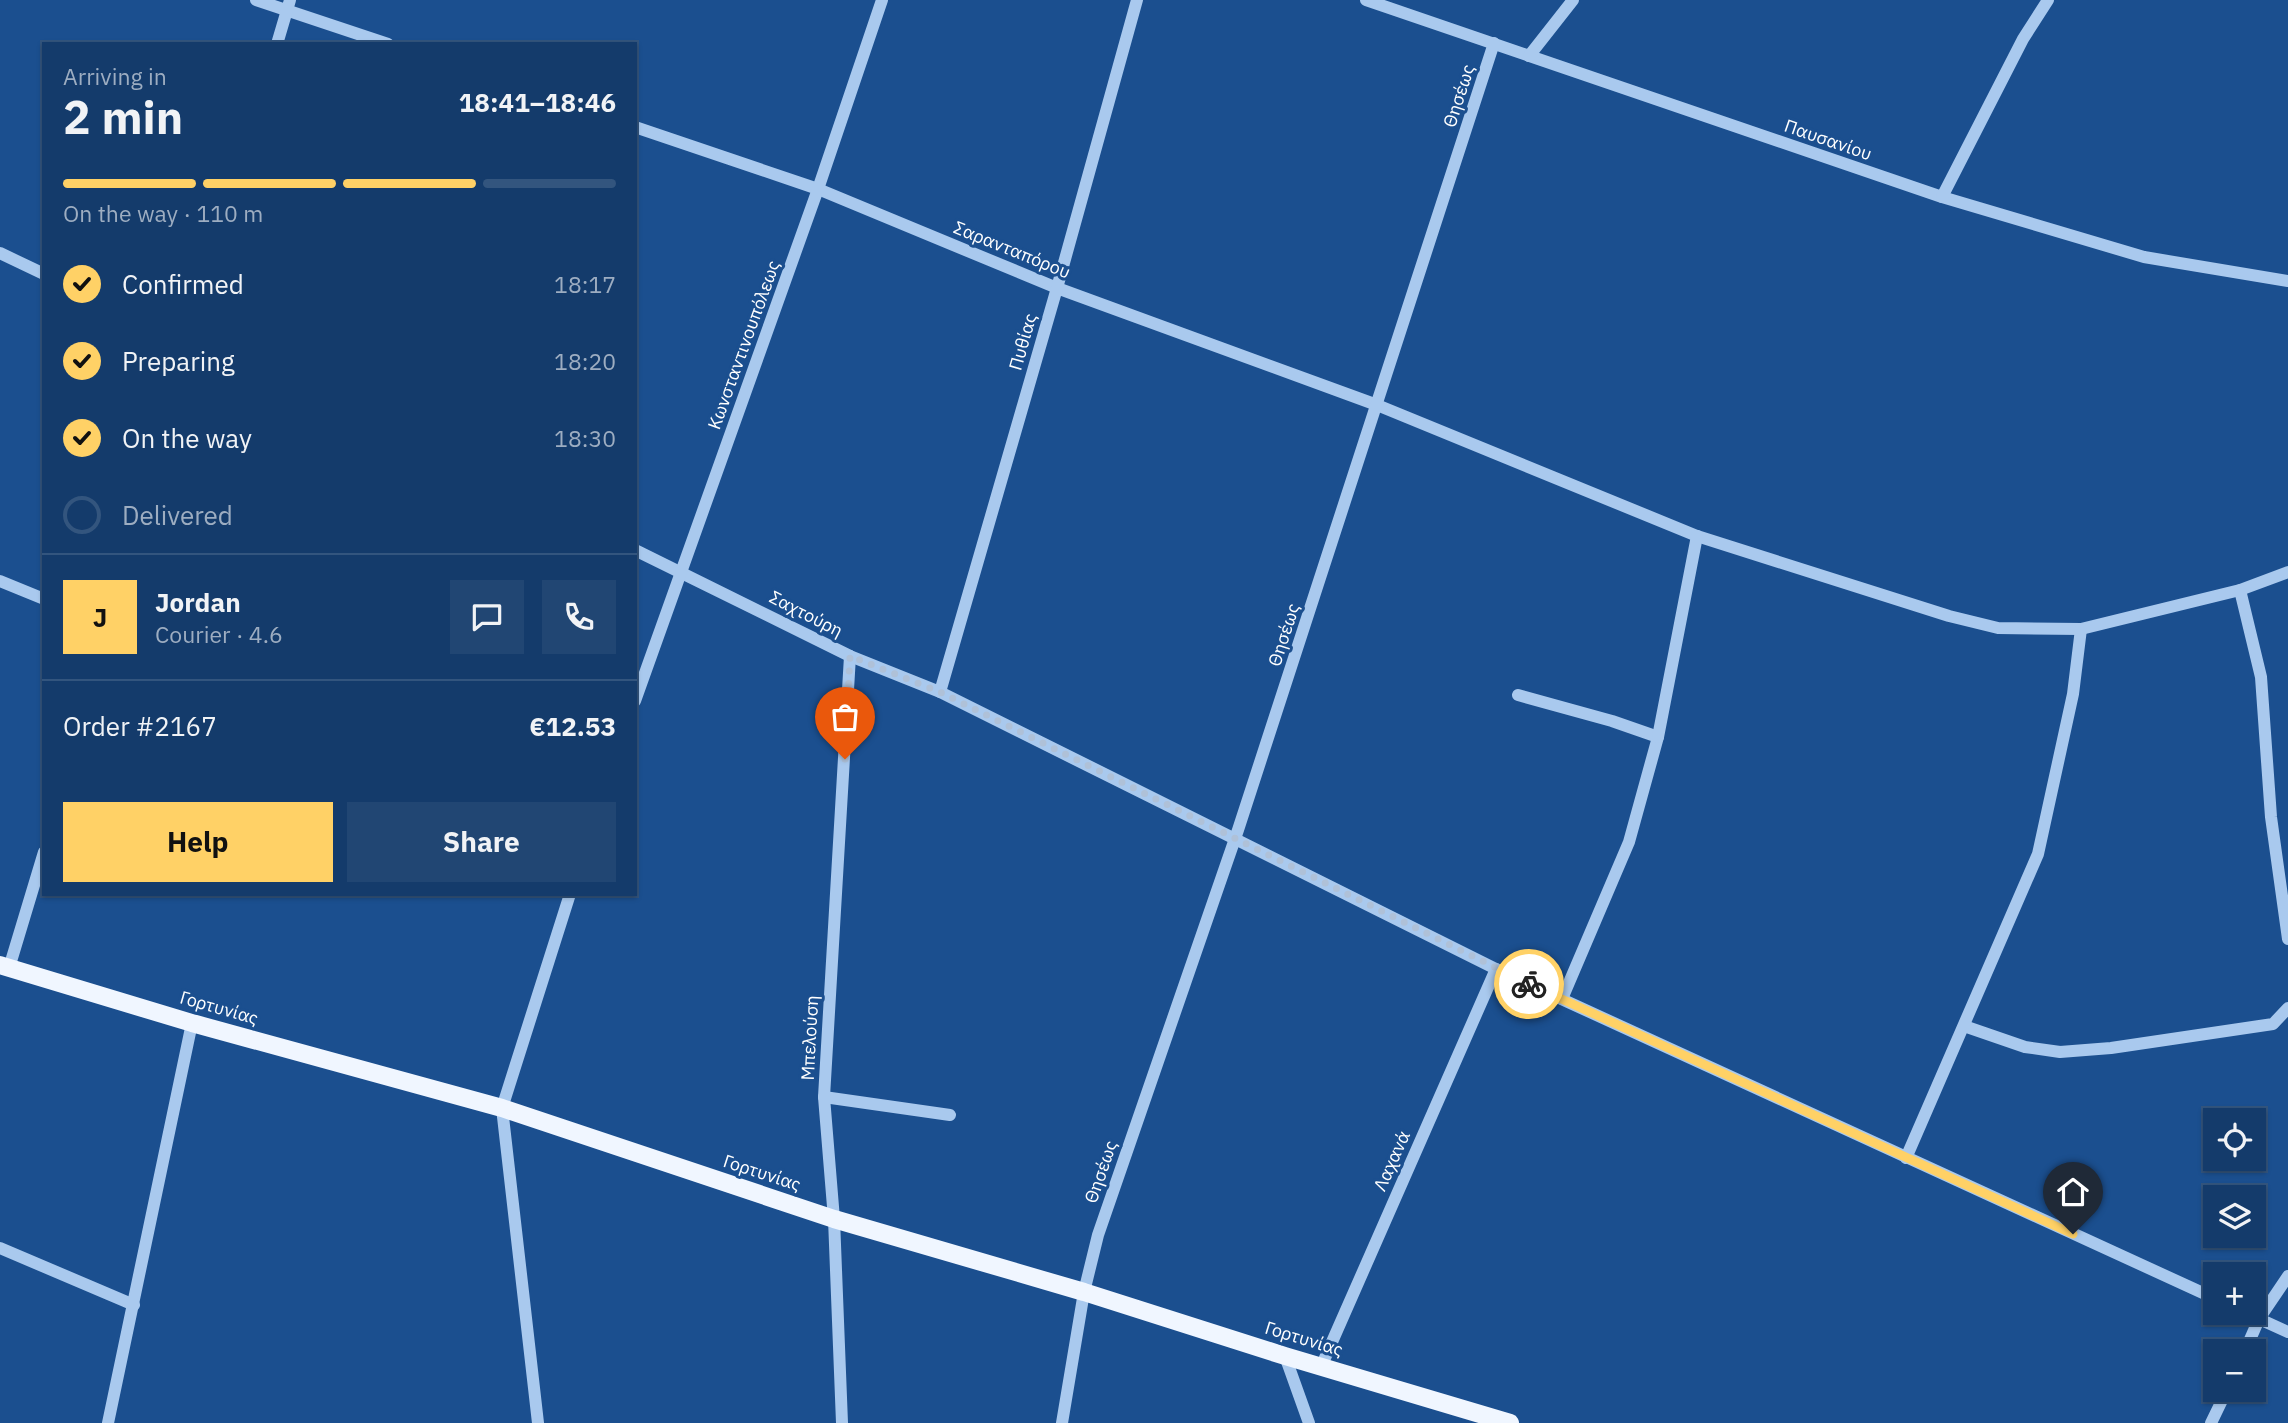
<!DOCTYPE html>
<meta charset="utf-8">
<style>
:root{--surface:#143b6b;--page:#214673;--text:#f1f3f6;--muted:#9dadc1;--line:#33557e;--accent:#ffd166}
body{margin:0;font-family:"IBM Plex Sans",sans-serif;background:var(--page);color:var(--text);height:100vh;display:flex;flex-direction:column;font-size:26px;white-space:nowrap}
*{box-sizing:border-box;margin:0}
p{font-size:23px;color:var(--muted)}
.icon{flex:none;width:38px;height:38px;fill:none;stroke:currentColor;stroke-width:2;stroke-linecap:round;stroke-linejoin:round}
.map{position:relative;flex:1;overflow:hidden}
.drawer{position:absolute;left:42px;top:42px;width:595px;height:854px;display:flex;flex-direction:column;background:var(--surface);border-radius:0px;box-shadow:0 2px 5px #0004,0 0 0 2px var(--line)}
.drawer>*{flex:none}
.fabs{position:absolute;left:2203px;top:1108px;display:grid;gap:14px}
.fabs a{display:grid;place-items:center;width:63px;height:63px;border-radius:0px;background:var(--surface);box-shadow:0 2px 5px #0004,0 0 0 2px var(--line);font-size:35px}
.pin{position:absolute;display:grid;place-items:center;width:60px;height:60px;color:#fff;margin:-72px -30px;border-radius:50% 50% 50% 0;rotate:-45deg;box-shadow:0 0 7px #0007}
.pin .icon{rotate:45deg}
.courier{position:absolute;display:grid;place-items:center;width:70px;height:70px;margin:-35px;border:5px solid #ffd166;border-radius:50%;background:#fff;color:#222;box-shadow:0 2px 9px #0007}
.head em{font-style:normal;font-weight:800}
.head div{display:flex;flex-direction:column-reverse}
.head{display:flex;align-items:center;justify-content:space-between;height:119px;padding:0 21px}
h1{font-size:46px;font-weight:800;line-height:52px}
.bar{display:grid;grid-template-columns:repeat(4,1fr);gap:10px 7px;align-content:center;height:84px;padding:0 21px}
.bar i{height:9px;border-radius:5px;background:var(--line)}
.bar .active{background:var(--accent)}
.bar p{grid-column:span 4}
.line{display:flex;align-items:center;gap:18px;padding:0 21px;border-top:2px solid var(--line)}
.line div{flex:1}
.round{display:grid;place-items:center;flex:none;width:74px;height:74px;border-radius:0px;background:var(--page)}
ol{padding:0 21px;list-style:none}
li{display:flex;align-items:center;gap:21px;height:77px}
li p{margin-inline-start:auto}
li .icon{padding:7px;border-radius:50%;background:var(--accent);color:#111;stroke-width:4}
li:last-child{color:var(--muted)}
li i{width:38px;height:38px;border:4px solid var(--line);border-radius:50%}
.button{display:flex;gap:14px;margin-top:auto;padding:14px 21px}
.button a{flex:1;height:80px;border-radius:0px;background:var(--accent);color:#111;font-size:28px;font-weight:800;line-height:80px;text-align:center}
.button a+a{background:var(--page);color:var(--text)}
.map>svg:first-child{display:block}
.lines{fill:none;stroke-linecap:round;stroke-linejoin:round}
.minor{stroke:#a9c9ee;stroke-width:12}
.major{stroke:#f0f6ff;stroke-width:18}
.done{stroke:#afc1d8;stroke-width:7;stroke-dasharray:0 12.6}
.route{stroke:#ffd166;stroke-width:9}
.labels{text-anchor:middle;stroke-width:6;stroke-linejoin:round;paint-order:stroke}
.street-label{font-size:18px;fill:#fff;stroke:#1b4f8f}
</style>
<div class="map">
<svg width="2288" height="1423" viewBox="0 0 2288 1423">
<rect width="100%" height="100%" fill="#1b4f8f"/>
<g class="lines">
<g class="minor">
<path d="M256,0L388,44"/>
<path d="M1366,0L1942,197L2144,257L2288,281"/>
<path d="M277,44L290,0"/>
<path d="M1529,56L1573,0"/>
<path d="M635,127L818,189L1057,288L1377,405L1697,536L1949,616L1998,628L2081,629L2240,590L2288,572"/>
<path d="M1942,197L2023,39L2048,0"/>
<path d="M0,253L44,274"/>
<path d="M635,550L850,656L940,692L1496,969L2216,1299"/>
<path d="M0,581L44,599"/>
<path d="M2240,590L2261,677L2271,817L2288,939"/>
<path d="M940,692L1057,288L1137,0"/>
<path d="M1518,695L1612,721L1658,737L1629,842L1562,999"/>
<path d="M635,701L818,189L882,0"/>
<path d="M1658,737L1697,536"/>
<path d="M9,968L44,852"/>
<path d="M1964,1026L2025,1047L2060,1052L2111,1048L2273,1024L2288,1008"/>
<path d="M824,1097L950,1115"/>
<path d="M1906,1158L2038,854L2073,694L2081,629"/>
<path d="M0,1248L134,1305"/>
<path d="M2244,1312L2288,1332"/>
<path d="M2245,1351L2259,1319L2288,1276"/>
<path d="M1285,1356L1309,1423"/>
<path d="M1321,1367L1496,969"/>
<path d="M108,1423L192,1023"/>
<path d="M538,1423L502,1108L570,894"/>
<path d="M842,1423L834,1219L824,1097L850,656"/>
<path d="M1062,1423L1084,1292L1098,1235L1238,830L1494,43"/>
<path d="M2211,1423L2227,1390"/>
</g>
<path class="major" d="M0,965L192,1023L502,1108L834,1219L1084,1292L1285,1356L1510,1423"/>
</g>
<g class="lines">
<path class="done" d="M845,759L850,656L940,692L1529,984"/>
<path class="route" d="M1529,984L2073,1234"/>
</g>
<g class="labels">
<g class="street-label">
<text transform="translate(1459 96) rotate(-72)" y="6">Θησέως</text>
<text transform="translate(1828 140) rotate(19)" y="6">Παυσανίου</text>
<text transform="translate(1012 250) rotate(22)" y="6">Σαρανταπόρου</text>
<text transform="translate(1023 342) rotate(-74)" y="6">Πυθίας</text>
<text transform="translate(744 345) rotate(-70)" y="6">Κωνσταντινουπόλεως</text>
<text transform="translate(806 614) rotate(27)" y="6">Σαχτούρη</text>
<text transform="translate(1284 635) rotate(-72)" y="6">Θησέως</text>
<text transform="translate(219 1008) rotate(16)" y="6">Γορτυνίας</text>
<text transform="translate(810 1038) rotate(-87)" y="6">Μπελούση</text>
<text transform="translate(1392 1161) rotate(-66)" y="6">Λαχανά</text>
<text transform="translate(1101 1172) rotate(-71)" y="6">Θησέως</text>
<text transform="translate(762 1173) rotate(18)" y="6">Γορτυνίας</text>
<text transform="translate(1304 1339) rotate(17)" y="6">Γορτυνίας</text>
</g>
</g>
</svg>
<div class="fabs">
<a><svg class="icon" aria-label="locate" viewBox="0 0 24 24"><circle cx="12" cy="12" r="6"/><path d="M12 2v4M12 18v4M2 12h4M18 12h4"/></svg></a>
<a><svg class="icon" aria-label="layers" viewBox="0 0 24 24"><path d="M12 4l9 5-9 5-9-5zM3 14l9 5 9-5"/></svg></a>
<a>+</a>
<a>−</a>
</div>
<div class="pin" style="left:845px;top:759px;background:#ea580c"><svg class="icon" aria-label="bag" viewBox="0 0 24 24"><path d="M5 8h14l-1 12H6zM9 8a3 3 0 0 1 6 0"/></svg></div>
<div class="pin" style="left:2073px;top:1234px;background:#1f2937"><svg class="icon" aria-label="home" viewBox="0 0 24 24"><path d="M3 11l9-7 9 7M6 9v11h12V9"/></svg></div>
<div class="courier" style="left:1529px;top:984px"><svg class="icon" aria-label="bike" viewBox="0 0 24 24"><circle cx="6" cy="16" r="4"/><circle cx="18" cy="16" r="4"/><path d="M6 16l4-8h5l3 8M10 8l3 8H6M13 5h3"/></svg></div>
<section class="drawer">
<div class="head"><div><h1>2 min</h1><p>Arriving in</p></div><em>18:41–18:46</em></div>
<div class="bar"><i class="active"></i><i class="active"></i><i class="active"></i><i></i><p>On the way · 110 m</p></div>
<ol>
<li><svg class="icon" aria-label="check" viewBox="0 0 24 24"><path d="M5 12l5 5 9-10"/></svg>Confirmed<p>18:17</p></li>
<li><svg class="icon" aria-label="check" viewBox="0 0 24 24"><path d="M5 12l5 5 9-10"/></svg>Preparing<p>18:20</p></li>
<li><svg class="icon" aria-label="check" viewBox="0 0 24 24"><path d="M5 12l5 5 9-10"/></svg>On the way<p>18:30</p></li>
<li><i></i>Delivered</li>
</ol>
<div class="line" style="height:126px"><b class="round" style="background:var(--accent);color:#111">J</b><div><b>Jordan</b><p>Courier · 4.6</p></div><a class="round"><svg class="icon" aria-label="chat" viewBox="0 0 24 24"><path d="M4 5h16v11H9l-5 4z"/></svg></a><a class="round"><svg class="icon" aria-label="phone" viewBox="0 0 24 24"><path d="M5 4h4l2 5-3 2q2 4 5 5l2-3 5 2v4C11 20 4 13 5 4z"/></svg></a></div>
<div class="line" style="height:91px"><div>Order #2167</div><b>€12.53</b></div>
<div class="button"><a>Help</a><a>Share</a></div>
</section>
</div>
